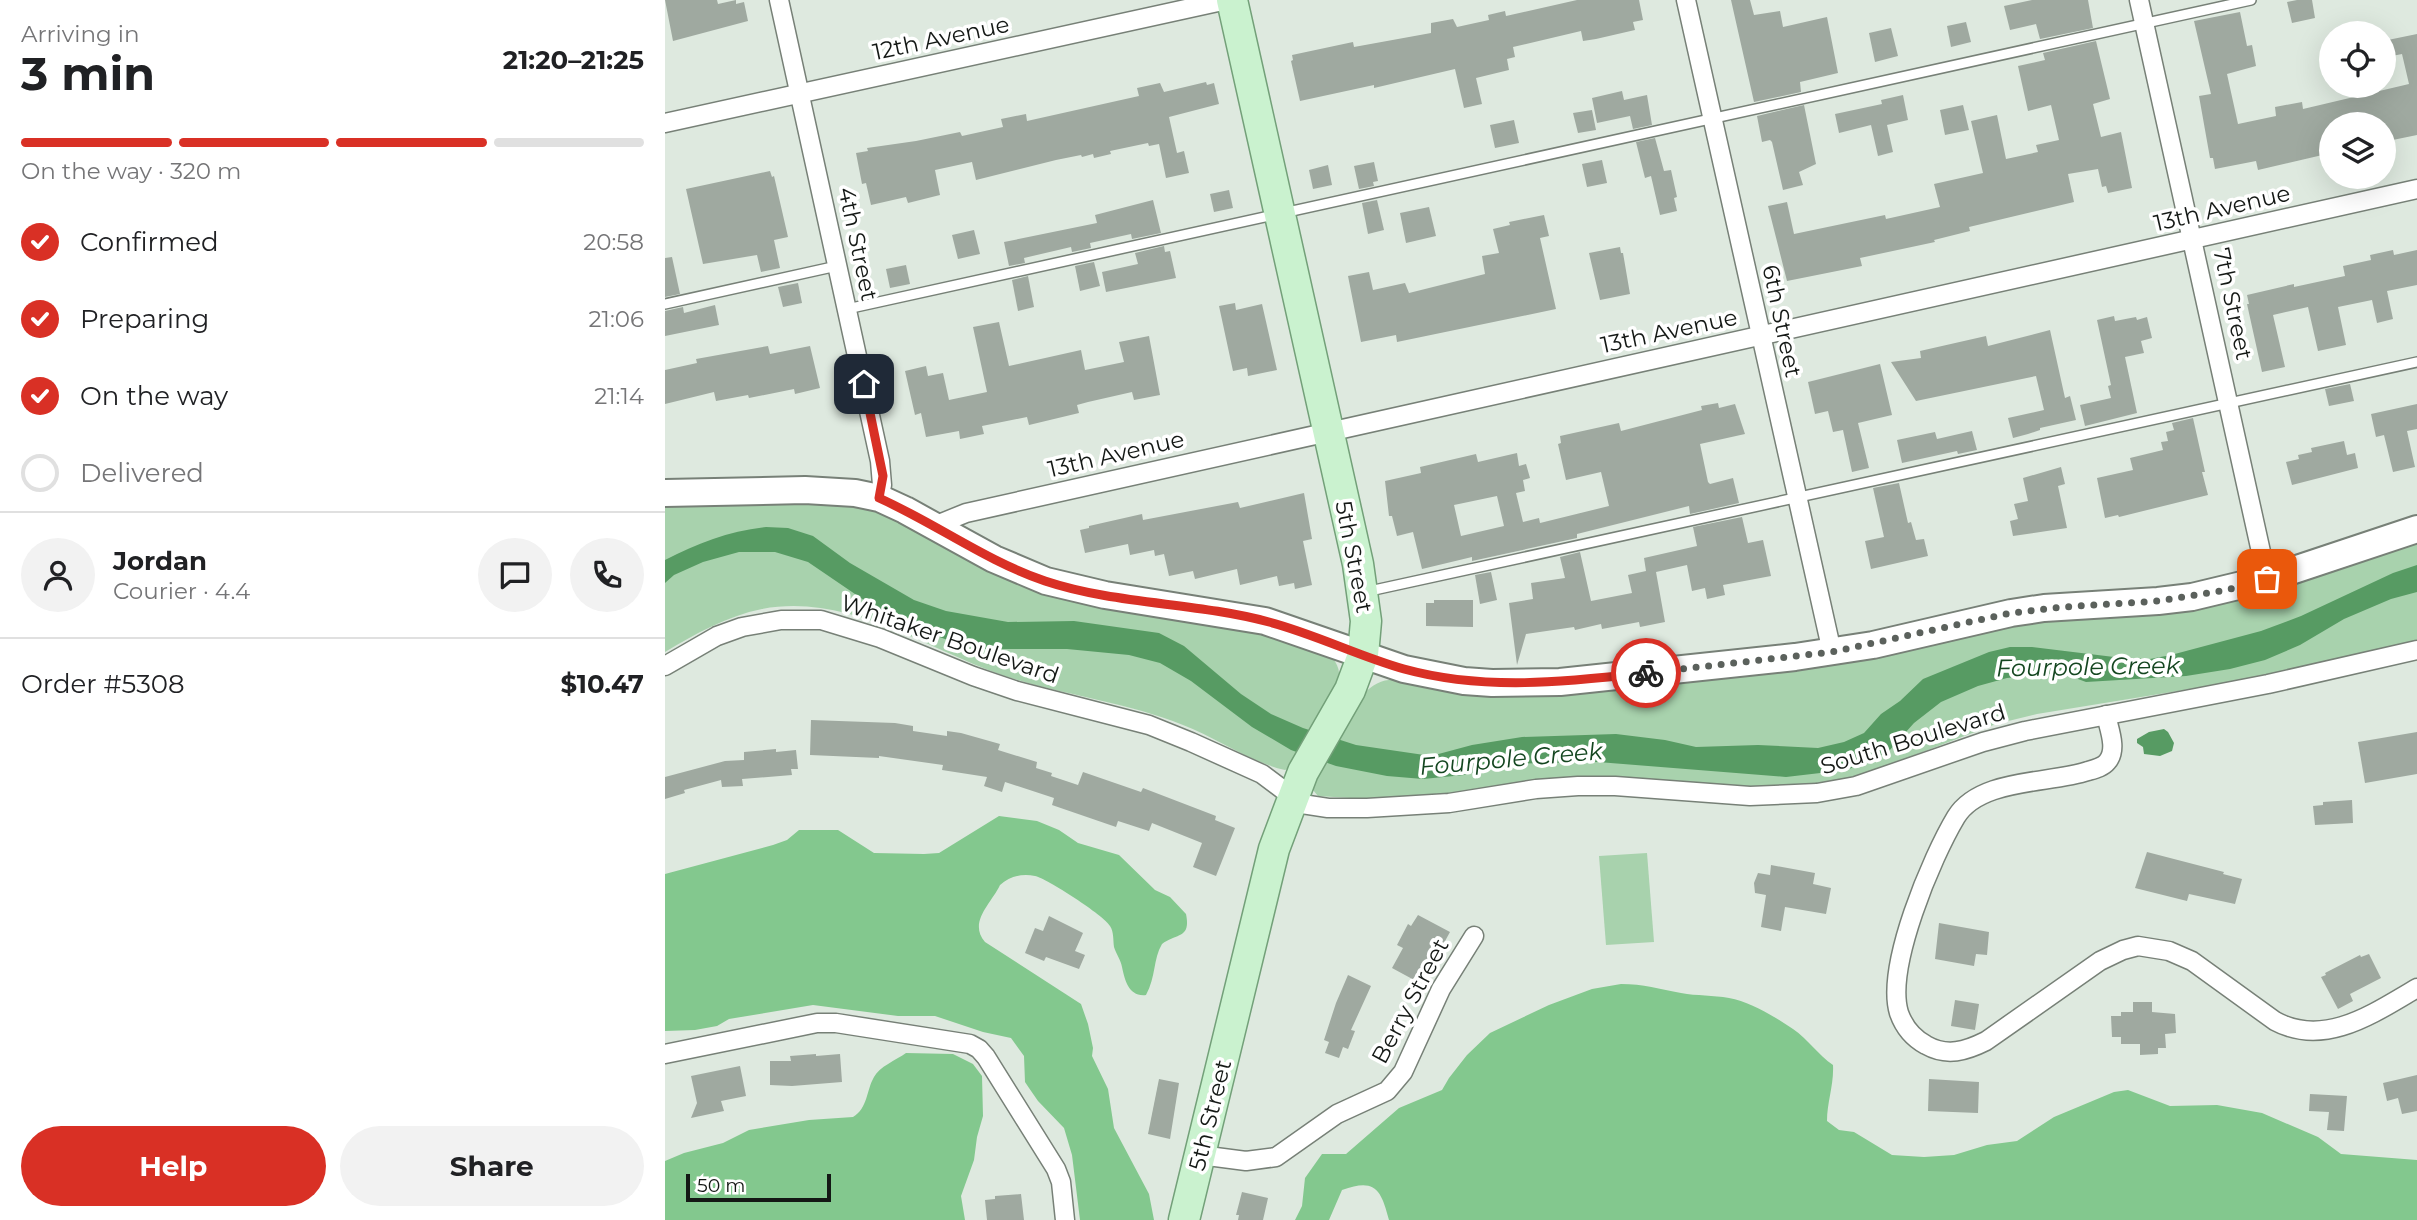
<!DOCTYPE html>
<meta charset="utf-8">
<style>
:root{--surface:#fff;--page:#f2f2f2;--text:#202124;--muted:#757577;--line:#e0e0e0;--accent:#d93025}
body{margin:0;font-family:Montserrat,sans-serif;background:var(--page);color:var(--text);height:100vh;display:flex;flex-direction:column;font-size:26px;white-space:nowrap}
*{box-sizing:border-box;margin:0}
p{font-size:23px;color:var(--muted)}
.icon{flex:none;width:38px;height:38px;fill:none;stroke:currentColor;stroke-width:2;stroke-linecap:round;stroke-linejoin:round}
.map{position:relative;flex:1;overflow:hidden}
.details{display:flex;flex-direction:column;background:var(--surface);width:665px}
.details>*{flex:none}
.fabs{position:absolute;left:1654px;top:21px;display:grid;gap:14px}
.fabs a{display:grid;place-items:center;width:77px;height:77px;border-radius:50%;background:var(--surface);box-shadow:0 7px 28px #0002;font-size:35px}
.scale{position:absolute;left:21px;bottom:18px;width:145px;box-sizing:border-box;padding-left:7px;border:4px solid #141815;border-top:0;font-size:19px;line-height:24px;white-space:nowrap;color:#141815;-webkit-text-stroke:5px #fff;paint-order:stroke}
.pin{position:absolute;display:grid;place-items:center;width:60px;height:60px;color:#fff;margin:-30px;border-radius:14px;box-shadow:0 4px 10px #0006}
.courier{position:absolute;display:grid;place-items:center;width:70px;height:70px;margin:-35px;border:5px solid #d93025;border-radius:50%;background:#fff;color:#222;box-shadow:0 2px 9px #0007}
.headline em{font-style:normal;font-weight:700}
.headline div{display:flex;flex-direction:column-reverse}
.headline{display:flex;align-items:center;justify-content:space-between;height:119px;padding:0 21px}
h1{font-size:46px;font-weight:700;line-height:52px}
.bar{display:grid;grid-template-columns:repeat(4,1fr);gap:10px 7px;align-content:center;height:84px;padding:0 21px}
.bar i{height:9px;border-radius:5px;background:var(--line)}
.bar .on{background:var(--accent)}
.bar p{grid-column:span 4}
.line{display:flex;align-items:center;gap:18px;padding:0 21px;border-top:2px solid var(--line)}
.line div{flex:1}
.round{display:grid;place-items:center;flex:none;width:74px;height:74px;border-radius:37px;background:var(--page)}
ol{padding:0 21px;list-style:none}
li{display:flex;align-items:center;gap:21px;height:77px}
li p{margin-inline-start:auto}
li .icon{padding:7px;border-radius:50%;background:var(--accent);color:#fff;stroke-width:4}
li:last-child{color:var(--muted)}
li i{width:38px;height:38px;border:4px solid var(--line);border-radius:50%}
.cta{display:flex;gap:14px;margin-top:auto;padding:14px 21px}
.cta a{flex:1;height:80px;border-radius:42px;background:var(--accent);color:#fff;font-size:28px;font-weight:700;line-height:80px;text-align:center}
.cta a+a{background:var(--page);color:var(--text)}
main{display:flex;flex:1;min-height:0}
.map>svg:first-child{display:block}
.green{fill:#a8d2ad}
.forest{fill:#83c88e}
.water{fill:#579b63}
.building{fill:#9fa9a0;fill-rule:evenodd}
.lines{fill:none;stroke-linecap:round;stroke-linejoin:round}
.lane-casing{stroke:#778077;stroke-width:12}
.street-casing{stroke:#778077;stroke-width:21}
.secondary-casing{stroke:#778077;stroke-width:30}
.primary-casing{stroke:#73a079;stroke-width:33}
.lane{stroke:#fff;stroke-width:9}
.street{stroke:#fff;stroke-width:18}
.secondary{stroke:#fff;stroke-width:26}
.primary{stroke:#caf2cf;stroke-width:30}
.done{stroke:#5b615c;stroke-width:7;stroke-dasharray:0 12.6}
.route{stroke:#d93025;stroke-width:9}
.labels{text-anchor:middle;stroke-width:7;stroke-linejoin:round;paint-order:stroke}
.street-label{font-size:23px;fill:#141815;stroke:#fff}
.water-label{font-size:24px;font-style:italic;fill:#144620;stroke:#fff}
</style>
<main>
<section class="details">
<div class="headline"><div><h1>3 min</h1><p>Arriving in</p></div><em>21:20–21:25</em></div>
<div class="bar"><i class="on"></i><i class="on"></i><i class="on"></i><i></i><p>On the way · 320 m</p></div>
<ol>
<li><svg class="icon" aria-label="check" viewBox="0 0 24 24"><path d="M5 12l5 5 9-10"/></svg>Confirmed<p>20:58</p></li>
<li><svg class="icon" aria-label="check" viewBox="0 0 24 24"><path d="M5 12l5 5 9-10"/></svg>Preparing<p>21:06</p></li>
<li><svg class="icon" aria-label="check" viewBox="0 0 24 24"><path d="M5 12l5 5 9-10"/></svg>On the way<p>21:14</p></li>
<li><i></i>Delivered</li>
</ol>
<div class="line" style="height:126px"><a class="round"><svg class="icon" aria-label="person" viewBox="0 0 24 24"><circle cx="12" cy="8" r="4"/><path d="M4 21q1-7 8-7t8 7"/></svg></a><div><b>Jordan</b><p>Courier · 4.4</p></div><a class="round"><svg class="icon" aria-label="chat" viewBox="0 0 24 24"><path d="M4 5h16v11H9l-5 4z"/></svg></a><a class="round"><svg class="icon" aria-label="phone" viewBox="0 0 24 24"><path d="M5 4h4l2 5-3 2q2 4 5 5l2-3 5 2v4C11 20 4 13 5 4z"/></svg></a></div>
<div class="line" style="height:91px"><div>Order #5308</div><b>$10.47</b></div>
<div class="cta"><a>Help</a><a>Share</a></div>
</section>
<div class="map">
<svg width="1752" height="1220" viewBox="0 0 1752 1220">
<rect width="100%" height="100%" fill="#dee9df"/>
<g class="green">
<path d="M134,501L198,507L216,512L254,532L599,633L668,658C671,663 674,668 674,673C674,693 636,749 625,768L620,770C585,762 552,738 518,725C459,701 395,695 334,674C258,647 182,593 97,609C62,616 30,634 0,652V504Z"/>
<path d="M1752,542V642L1574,681L1372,714L1331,724L1187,779L1152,786L788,794L717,800L653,796L648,790L647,784L696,697C719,670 737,681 767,688L1308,633Z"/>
<path d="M982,853L989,942L941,945L934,856Z"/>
</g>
<g class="forest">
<path d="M334,816L372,821L394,830L413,843L454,855L490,890L505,897L521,914C526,939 512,933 497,944C488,959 491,977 481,995C464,997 460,981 457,967C456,960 451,954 449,947C448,940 449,932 445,926C440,916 381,878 370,876C358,873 345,876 335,885C326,904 303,922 320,942L416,1004L423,1024L428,1048L427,1056L443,1089L449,1128L484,1194L489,1220H415L407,1155L399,1128L373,1101L364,1088L360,1082L359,1056L346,1038L318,1032L270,1016H233L148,1005L64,1019L52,1026L30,1030L0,1031V874L108,845L122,840L134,830H173L209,853L259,854L274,853Z"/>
<path d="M956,984C978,984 995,989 1016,993C1032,996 1048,995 1064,998C1086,1002 1110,1017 1128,1029C1143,1039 1153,1055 1168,1065C1169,1085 1162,1102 1162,1121L1174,1130L1189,1132L1227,1155L1259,1157L1289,1155L1322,1145L1352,1141L1389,1117L1449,1092L1463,1090L1505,1106L1552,1105L1597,1113L1653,1137L1676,1154L1752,1160V1220H724C716,1189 710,1178 677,1190L664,1220H630L637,1206L640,1178L657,1154H681L734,1108L777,1090L784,1078L802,1055L825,1033L884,1005L927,989Z"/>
<path d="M241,1053L288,1054L308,1064L317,1076L318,1116L312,1137L309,1160L296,1196L300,1220H0V1161L19,1153L58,1143L84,1130L144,1120L188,1117C203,1108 201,1091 209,1077C214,1067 231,1060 241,1053Z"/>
</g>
<g class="water">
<path d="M101,527L123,528L148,536L185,563L249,600L281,611L343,622L409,621L494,633L519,646L576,694L606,714L638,728L691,745L766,756L807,745L857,737L951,734L1000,740L1031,747L1093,745L1153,748L1179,742L1199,733L1216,714L1235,701L1258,679L1324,652L1345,647H1367L1449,657L1485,659L1506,655L1596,631L1636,616L1728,573L1752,565V592L1726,599L1679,619L1635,645L1600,660L1565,669L1521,676L1421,682L1397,673L1342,678L1313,686L1276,702L1249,723L1224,751L1203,762L1181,770L1121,777L933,762L882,763L843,764L799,775L758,779L722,776L671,766L626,750L587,727L526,681L495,663L464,655L402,649H317L297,645L246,627L212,609L143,562L110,552H74L38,562L9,575L0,583V560C33,543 64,531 101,527Z"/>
<path d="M1499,729L1503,732L1509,743L1507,751L1495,756L1479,754L1478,747L1472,743V739L1484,732Z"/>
</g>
<g class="building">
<path d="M0,0H52L53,4L71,0V4L79,2L83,21L8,41Z"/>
<path d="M912,0H974L978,20L968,22L970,30L931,39L918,41L916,31L848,47L850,57L842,59L844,70L811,78L817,104L799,108L790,69L709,88V85L635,101L626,61L628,60L627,55L688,42L689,47L766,33V23L788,19L792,27L824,20L823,15L840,11L841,16Z"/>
<path d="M1066,0H1085L1089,15L1115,11L1118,27L1162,17L1173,73L1135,82L1136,92L1089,102Z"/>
<path d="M1367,0H1423L1428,28L1375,39L1371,24L1345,30L1339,6Z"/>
<path d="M1632,0H1647L1650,18L1627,23L1622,2Z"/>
<path d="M1575,12L1582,46L1587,45L1591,66L1562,74L1573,124L1611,116L1610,107L1637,102L1638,109L1744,84L1737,54L1722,57L1718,41L1752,34V135L1718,142V124H1666V153L1593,170L1591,161L1550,169L1548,158H1545L1534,96L1546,94L1529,21Z"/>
<path d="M1301,22L1306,42L1286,47L1282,26Z"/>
<path d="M1226,28L1233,56L1210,62L1204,33Z"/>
<path d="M1431,41L1445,99L1428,104L1436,137L1456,132L1467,188L1443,193L1441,186L1437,187L1433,169L1403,174L1409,202L1304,227L1305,231L1269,240L1270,242L1195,258L1197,266L1122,281L1103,206L1122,202L1129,234L1220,215L1221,219L1275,207L1269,184L1318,173L1306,121L1332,115L1341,159L1373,152L1371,145L1394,140L1386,105L1363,111L1353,66L1380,60L1378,53Z"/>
<path d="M541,82L542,85L549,83L554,104L504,117L512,153L519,151L524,173L501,178L494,144L484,146L483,143L445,151L446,154L429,158L428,154L417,157L416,155L391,160L311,180L307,162L270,170L275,195L243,203L241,197L206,205L201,183L197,184L191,153L203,151L202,148L251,141L295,132L297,136L338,127L336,119L361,114L362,121L474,96L472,88L495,83L499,92Z"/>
<path d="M957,91L959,100L982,95L987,125L968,129L965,116L932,123L927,98Z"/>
<path d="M1238,95L1243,120L1222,125L1228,152L1213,156L1206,125L1174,133L1170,114L1217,104L1216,100Z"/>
<path d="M1139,105L1151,164L1134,172L1138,185L1118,190L1107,142L1105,140L1097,142L1092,116Z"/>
<path d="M1298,105L1304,130L1280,135L1275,110Z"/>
<path d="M927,110L931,130L913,133L908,113Z"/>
<path d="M849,120L854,143L830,148L825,125Z"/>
<path d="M990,138L999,171L1006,170L1012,197L1009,198L1012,211L995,215L986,176L980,178L971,142Z"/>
<path d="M937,160L942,183L922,187L917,164Z"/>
<path d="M709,162L713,181L708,182L709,186L694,189L689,166Z"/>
<path d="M663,165L667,185L648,189L644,170Z"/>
<path d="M105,171L107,177L109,176L123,237L109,240L115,268L96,272L92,255L38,264L21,189Z"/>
<path d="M564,190L568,208L549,212L545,194Z"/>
<path d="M488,200L496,233L467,239L466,234L425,243L426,248L407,252L406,247L359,258L360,263L344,266L339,242L432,223L430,215Z"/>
<path d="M712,200L719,230L703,234L697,203Z"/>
<path d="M764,207L771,236L741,243L735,213Z"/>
<path d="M879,215L884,236L875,238L891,309L732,342L731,335L696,342L683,276L704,272L708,290L740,283L744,293L820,274L817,256L834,253L828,229L845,225L844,222Z"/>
<path d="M309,230L315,254L293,259L287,235Z"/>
<path d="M499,246L500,252L505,251L511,278L441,292L437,272L473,264L470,253Z"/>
<path d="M955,247L956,253H958L965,294L935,300L924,253Z"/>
<path d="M1728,250L1729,255L1752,250V285L1722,291L1728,319L1712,323L1707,300L1673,307L1681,345L1653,351L1643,307L1608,315L1620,367L1597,372L1582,304H1584L1582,295L1629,284V287L1680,276L1678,266L1706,260L1705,255Z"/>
<path d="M7,257L15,294L0,297V258Z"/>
<path d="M429,262L435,286L415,291L410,266Z"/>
<path d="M241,265L245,284L225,288L221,269Z"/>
<path d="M363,276L369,307L353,311L347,280Z"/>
<path d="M133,283L137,303L118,307L113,287Z"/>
<path d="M570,303L571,310L597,304L612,370L583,376L582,368L568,371L554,306Z"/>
<path d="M50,305L54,325L0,336V311L18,307L19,313Z"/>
<path d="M1449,316L1450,321L1471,317L1472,320L1482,317L1487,338L1476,341L1479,353L1460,357L1472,413L1420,426L1415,405L1446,398L1443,386L1446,385L1432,320Z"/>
<path d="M334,322L344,366L416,350L420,370L459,362L454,342L484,336L495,395L469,400L467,392L423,402L412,405L414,413L364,425L362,417L317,426L319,434L295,439L294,431L261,437L256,413L250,415L240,371L261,366L263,376L278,373L284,400L322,392L308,327Z"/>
<path d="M1385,330L1400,398L1405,396L1411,420L1375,428V430L1363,434L1348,438L1343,418L1379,410L1371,376L1251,401L1226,362L1256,358L1255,351L1321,336L1323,346Z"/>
<path d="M103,346L105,354L145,346L155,388L130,394L129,389L84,398L83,395L51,401L49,392L0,404V370L32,363L31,359Z"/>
<path d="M1215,364L1227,415L1193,423L1204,468L1187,472L1178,430L1168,432L1163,411L1150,414L1143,382Z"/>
<path d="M1685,384L1689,401L1664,406L1660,389Z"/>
<path d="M1053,403L1054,408L1070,404L1080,434L1035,444L1043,482L1045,484L1068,478L1074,503L1025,514L1024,506L912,534V538L807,561V557L757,569L748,532L732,536L727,516H724L720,481L756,473L755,467L811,454L813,462L852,453L854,466L861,464L865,478L858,480L860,491L851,493L858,522L874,518L875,523L944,506L936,472L901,480L893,444L896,443L895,436L954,423L956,431L1037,410L1036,406ZM832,496L839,526L796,536L789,505Z"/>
<path d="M1752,404V429L1742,431L1750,467L1728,472L1719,435L1711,437L1706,414Z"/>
<path d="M1528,418L1540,472H1537L1543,495L1454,517L1453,515L1440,518L1432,478L1468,470L1465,458L1498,450L1496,442L1503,441L1501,432L1509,430L1507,423Z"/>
<path d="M1307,431L1312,450L1293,454L1292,451L1237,463L1232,440L1270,432L1272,439Z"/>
<path d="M1679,441L1682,455L1690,453L1693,468L1627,485L1621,462L1634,459L1633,455L1647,452L1646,448Z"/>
<path d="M1396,467L1400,484L1393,486L1402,528L1348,536L1345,521L1353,519L1349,504L1363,501L1358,478Z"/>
<path d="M1234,483L1243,523L1246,522L1251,540L1259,539L1263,556L1206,569L1200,541L1219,537L1208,488Z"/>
<path d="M639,493L647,539L638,541L647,585L630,589L629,583L614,586L612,576L575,585L572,569L530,579L528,571L504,576L499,554L490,556L489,550L465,555L463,544L420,553L415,530L424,528V526L477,514L478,520L573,502L575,508Z"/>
<path d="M1077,517L1083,543L1098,540L1106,576L1058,585L1060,595L1042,599L1040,588L1027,591L1022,565L991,572L1000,622L975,627L974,622L937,629L936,624L910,630L909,627L861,634L852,665L844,603L868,599L866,583L900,578L895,557L915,552L926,601L967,593L963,575L981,571L979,558L1032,546L1028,527Z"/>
<path d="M826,572L832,600L815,604L810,575Z"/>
<path d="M769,600H808V627L761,626V603H769Z"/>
<path d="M146,720L230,723L248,726V731L282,736V731L296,733L335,744L333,750L372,762L371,768L387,773L386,776L413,785L418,772L476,792L478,788L551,816L550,820L570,828L551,876L528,867L537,843L487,823L484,831L453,821L451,827L387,805L389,798L340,782L337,792L319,786L322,777L277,770L278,765L214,756V758L145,755Z"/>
<path d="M1752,732V774L1700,783L1693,742Z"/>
<path d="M111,749V752L131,750L133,769H126L127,775L77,779L78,786L57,787L56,780L19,790L20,793L0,799V777L60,761L79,760V752Z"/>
<path d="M1687,800L1688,823L1650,825L1648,806L1658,805V802Z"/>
<path d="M1482,852L1559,872L1558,874L1577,879L1570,904L1524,894L1522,901L1470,888Z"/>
<path d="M1106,865L1150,873L1148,884L1166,888L1161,914L1120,907L1116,931L1096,927L1101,895L1090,893L1089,883L1093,873L1105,875Z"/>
<path d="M753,915L785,932L774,952L770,949L762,961L751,981L727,968L738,948L732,945L743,924L746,926Z"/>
<path d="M384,916L418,933L410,951L420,955L414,969L381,957L379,961L360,953L370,928L378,931Z"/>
<path d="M1274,923L1324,932L1322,955L1311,954L1309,966L1270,959Z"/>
<path d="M1704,954L1716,978L1685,994L1688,1001L1673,1009L1656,977L1661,975L1660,973L1695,955L1696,957Z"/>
<path d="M683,975L706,986L686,1030L690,1031L683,1049L678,1047L674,1058L660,1053L664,1042L659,1040L671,1003Z"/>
<path d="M1290,1000L1314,1004L1310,1030L1286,1026Z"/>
<path d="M1468,1002H1487V1012L1510,1014L1511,1033L1500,1034L1501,1048H1493V1054L1475,1055V1044H1456V1037H1447L1446,1016H1456V1012H1468Z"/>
<path d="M151,1054V1056L175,1054L177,1082L127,1086L105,1085V1061H126L125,1056Z"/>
<path d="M75,1066L81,1096L56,1101L59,1111L26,1118L32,1103L26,1076Z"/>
<path d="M1752,1075V1111L1737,1114L1733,1098L1722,1101L1718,1083Z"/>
<path d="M494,1079L514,1083L505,1139L483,1134Z"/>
<path d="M1264,1079L1314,1082L1313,1113L1263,1111Z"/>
<path d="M1645,1094L1682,1096L1679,1131L1662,1130L1664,1112L1644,1111Z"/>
<path d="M577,1192L603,1198L598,1220H573L574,1215H571Z"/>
<path d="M356,1194L359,1220H322L320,1200L330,1199V1196Z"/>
</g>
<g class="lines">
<defs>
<g id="lane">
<path d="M0,304L172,266"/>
<path d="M182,309L1586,0"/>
<path d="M700,592L1752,362"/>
</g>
<g id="street">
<path d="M114,0L215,461L217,485L214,498"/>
<path d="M1021,0L1167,652"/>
<path d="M1474,0L1602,579"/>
<path d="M0,123L562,0"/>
<path d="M269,526L301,513L1752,189"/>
<path d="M0,666L52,636L77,627L116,620H156L215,638L308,676L352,691L484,725L526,742L597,774L637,804L663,808H702L784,803L871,789L913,786H950L1085,796L1152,793L1191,786L1318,742L1360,731L1603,684L1752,650"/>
<path d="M1441,715C1444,729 1453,750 1442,762C1438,767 1430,769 1423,771C1384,784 1315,778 1291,817C1267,857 1220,967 1234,1013C1239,1027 1248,1038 1261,1045C1282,1057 1301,1051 1321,1041L1435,961L1458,950L1473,946L1504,951L1527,961L1610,1021C1660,1048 1709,1013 1752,988"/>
<path d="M0,1054L152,1023H171L305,1044L314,1049L321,1057L391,1169L396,1182L400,1220"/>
<path d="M535,1155L581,1161L611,1157L672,1114L722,1091L738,1072L776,989L809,936"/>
</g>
<path id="secondary" d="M0,493L140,490L190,493L214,498L240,510L329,559L381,581L440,595L600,621L739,669L799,681L827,683L895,682L1130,657L1208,645L1346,613L1379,608L1493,601L1527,597L1602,579L1752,529"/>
<path id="primary" d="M519,1220L609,849L638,772L685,690L698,655L701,621L693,564L567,0"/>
</defs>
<use href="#lane" class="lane-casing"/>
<use href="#street" class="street-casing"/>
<use href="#secondary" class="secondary-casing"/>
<use href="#primary" class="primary-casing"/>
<use href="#lane" class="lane"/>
<use href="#street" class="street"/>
<use href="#secondary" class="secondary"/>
<use href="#primary" class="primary"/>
</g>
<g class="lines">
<path class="done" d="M981,673L1167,652L1346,613L1398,607L1493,601L1562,590L1602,579"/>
<path class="route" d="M199,384L218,476L214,498C270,523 321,561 380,581C452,605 530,602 604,622C650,634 693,656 739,669C819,691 900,682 981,673"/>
</g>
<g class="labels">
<g class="street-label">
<text transform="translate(276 38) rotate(-12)" y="8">12th Avenue</text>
<text transform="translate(1557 208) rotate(-13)" y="8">13th Avenue</text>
<text transform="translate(193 244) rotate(78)" y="8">4th Street</text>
<text transform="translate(1568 304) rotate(78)" y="8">7th Street</text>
<text transform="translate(1117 321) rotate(78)" y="8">6th Street</text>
<text transform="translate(1004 331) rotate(-12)" y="8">13th Avenue</text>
<text transform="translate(451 454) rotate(-13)" y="8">13th Avenue</text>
<text transform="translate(689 557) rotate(79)" y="8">5th Street</text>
<text transform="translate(285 639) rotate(19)" y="8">Whitaker Boulevard</text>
<text transform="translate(1248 739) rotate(-17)" y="8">South Boulevard</text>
<text transform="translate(745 1001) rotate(-62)" y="8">Berry Street</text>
<text transform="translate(545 1115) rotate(-76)" y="8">5th Street</text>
</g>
<g class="water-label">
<text transform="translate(1423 667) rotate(-1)" y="8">Fourpole Creek</text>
<text transform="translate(846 759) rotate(-5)" y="8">Fourpole Creek</text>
</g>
</g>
</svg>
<div class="fabs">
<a><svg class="icon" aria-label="locate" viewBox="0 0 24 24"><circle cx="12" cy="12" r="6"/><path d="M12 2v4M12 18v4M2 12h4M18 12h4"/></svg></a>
<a><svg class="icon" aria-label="layers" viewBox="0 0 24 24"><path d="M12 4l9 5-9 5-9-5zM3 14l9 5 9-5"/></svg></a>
</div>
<div class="scale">50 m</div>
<div class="pin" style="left:1602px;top:579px;background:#ea580c"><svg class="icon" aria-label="bag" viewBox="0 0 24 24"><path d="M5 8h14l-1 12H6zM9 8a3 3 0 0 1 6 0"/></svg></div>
<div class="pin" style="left:199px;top:384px;background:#1f2937"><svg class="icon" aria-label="home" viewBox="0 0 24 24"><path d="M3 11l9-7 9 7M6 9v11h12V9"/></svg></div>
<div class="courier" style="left:981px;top:673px"><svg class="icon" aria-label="bike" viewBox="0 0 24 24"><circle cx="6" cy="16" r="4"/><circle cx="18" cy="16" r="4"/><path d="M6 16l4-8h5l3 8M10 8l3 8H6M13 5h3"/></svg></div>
</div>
</main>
